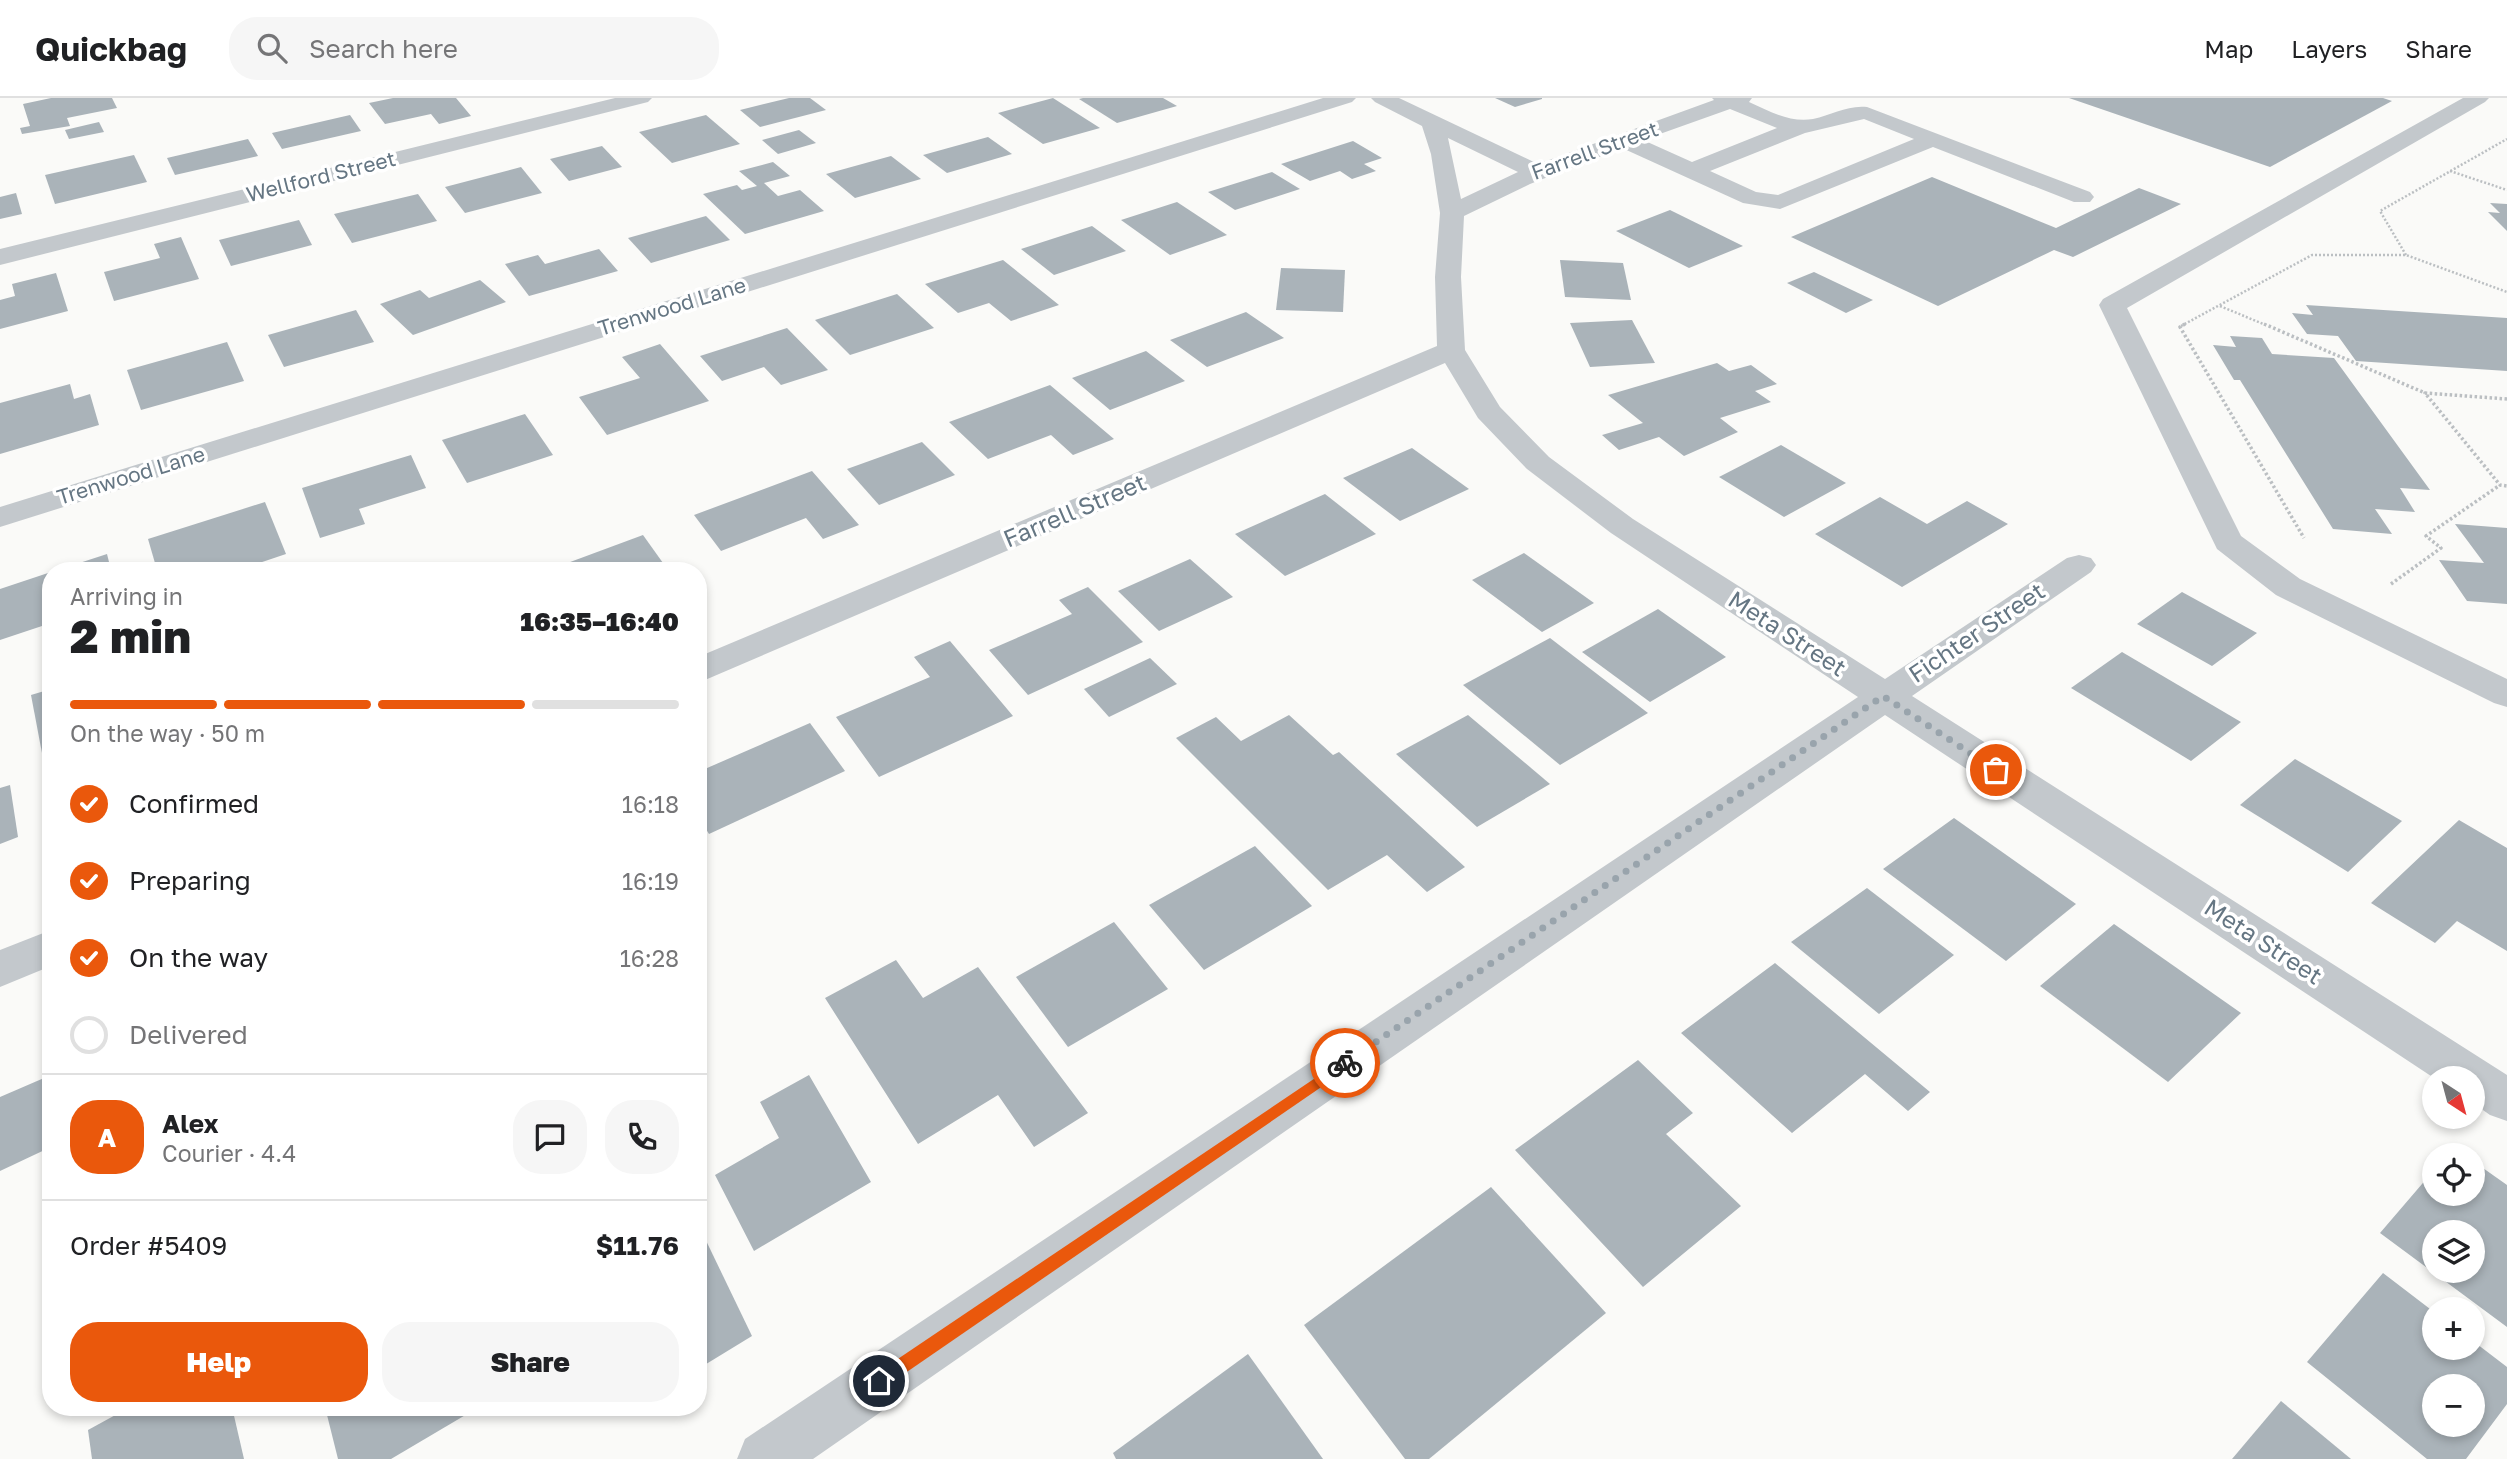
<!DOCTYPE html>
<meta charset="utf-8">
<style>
:root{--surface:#fff;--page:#f6f6f6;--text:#202124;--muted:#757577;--line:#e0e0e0;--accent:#ea580c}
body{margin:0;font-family:"Golos Text",sans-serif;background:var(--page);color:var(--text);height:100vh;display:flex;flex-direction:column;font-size:26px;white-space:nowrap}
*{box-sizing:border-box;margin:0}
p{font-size:23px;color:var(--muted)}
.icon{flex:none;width:38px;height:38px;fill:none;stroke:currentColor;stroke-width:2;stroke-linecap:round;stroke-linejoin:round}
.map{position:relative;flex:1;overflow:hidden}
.details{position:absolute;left:42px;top:464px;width:665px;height:854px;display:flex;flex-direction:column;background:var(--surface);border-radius:28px;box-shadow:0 4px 10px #0003}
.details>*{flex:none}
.needle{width:46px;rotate:144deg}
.buttons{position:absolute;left:2422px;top:968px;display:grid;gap:14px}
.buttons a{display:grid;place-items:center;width:63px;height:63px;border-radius:50%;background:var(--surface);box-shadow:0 4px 10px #0003;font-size:35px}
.pin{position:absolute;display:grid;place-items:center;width:60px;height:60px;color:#fff;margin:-30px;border:4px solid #fff;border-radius:50%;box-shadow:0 2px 7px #0007}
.courier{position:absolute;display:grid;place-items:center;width:70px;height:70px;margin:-35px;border:5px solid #ea580c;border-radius:50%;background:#fff;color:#222;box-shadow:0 2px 9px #0007}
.head em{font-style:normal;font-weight:800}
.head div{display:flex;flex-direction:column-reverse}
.head{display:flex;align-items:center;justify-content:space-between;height:119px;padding:0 28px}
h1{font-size:46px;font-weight:800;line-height:52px}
.bar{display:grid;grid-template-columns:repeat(4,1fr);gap:10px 7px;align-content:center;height:84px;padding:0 28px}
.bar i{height:9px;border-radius:5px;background:var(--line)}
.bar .on{background:var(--accent)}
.bar p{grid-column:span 4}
.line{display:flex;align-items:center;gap:18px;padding:0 28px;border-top:2px solid var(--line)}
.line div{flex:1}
.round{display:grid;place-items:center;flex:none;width:74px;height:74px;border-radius:28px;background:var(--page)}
ol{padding:0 28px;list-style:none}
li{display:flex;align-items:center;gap:21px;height:77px}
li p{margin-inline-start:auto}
li .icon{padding:7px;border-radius:50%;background:var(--accent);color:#fff;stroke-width:4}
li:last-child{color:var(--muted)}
li i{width:38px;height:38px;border:4px solid var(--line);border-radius:50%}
.button{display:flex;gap:14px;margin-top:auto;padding:14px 28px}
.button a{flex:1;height:80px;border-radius:28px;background:var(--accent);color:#fff;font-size:28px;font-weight:800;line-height:80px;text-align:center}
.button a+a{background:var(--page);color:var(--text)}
header{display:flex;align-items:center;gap:42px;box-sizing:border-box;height:98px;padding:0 35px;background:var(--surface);border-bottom:2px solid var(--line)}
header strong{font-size:33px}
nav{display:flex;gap:38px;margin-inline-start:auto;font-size:24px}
.search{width:490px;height:63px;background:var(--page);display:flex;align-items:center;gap:18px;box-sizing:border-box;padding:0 24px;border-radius:28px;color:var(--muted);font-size:26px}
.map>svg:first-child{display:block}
.building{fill:#aab3b9;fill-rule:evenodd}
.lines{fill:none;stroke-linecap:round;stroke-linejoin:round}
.path-far1{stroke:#bbbfc2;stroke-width:2.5;stroke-dasharray:2 2;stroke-linecap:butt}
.path{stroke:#bbbfc2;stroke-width:3.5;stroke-dasharray:2.5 2.5;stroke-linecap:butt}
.minor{fill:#c3c8cc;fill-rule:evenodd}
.route{fill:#ea580c}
.done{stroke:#99a4ac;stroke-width:7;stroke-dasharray:0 12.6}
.labels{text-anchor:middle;stroke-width:7;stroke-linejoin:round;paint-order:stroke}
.far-street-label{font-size:21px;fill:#657683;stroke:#fff}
.street-label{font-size:24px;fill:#657683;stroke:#fff}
</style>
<header>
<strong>Quickbag</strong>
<div class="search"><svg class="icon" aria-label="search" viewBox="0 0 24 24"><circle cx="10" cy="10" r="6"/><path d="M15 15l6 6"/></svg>Search here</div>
<nav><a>Map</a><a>Layers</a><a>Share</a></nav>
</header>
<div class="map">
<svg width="2507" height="1361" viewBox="0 0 2507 1361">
<rect width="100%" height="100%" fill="#fafaf8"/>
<g class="building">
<path d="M51,0H112L117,10L67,20L70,28L22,36L20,30L30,28L23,6Z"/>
<path d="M393,0H456L471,18L439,26L431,16L385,26L369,5Z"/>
<path d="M789,0H810L826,12L760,29L740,12Z"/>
<path d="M1053,0L1100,30L1043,46L998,15Z"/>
<path d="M1083,0H1163L1177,8L1117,25L1079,1Z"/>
<path d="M1495,0H1542V1L1515,9Z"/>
<path d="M2069,0H2383L2392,3L2270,69Z"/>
<path d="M350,17L361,33L282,51L272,35Z"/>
<path d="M706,17L740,46L672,65L639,34Z"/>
<path d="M99,24L104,34L69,41L65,32Z"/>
<path d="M799,32L816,45L778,56L762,42Z"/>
<path d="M988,39L1012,56L947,75L923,57Z"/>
<path d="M248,41L258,58L175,77L167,60Z"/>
<path d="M1353,43L1382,60L1364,66L1376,73L1352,81L1340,73L1310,83L1281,66Z"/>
<path d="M602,48L622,69L569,83L550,61Z"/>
<path d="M134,57L147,84L55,106L45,77Z"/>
<path d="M891,58L921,81L855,100L826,76Z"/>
<path d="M773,64L790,78L764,85L778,98L800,92L824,113L745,136L703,96L737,87L742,92L757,88L739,73Z"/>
<path d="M521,69L542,95L465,115L445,89Z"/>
<path d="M1272,74L1300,91L1235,112L1208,94Z"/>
<path d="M1932,79L2056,130L2139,90L2181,106L2073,159L2054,152L1938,208L1791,139Z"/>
<path d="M16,95L22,116L0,121V99Z"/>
<path d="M418,96L437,123L352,145L334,116Z"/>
<path d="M1177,104L1227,137L1170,157L1121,122Z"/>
<path d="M2490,105L2507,106V133L2488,114L2500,115Z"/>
<path d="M1670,112L1743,148L1689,170L1616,133Z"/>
<path d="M706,118L730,142L651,165L628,140Z"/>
<path d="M299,122L312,147L231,168L219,142Z"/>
<path d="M1092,128L1126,153L1054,177L1021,151Z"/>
<path d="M181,139L199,181L114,203L104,174L160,160L154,146Z"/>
<path d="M599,151L618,173L529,198L505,166L538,157L545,166Z"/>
<path d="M1003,162L1059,207L1011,223L989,205L958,215L925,186Z"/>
<path d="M1560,162L1623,165L1631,202L1565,199Z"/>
<path d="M1281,170L1345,172L1343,214L1276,212Z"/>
<path d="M1814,174L1873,202L1846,215L1787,185Z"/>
<path d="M56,175L68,213L0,231V202L15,198L12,186Z"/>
<path d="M480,182L506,204L413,237L380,206L420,192L429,200Z"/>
<path d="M897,196L934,230L850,257L815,222Z"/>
<path d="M2306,207L2507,220V273L2356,263L2338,238L2307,236L2292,215L2313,217Z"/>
<path d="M356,212L374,244L284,269L268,237Z"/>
<path d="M1246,214L1284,240L1207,269L1170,242Z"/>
<path d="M1632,222L1655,265L1590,269L1570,225Z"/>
<path d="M787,230L828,272L781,287L764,269L722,283L700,258Z"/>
<path d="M2230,238L2262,240L2272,256L2334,260L2430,392L2400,390L2415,414L2375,411L2392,436L2333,431L2240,282H2234L2213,247L2236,249Z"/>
<path d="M227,244L244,283L141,312L127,272Z"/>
<path d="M660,246L709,303L607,337L579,299L640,280L622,259Z"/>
<path d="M1146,253L1185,283L1110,312L1072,280Z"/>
<path d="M1717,265L1729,273L1751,267L1777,286L1755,293L1771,304L1720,320L1738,334L1684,358L1659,339L1619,352L1602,337L1643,325L1608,297Z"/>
<path d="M70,286L74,301L90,296L99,327L0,356V305Z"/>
<path d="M1050,287L1114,341L1073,357L1051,337L988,361L949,324Z"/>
<path d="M525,316L553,357L467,385L442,342Z"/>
<path d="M922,344L955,377L879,407L847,371Z"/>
<path d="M1781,347L1846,385L1784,419L1719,379Z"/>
<path d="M1412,350L1469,391L1400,423L1343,380Z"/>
<path d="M411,357L426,390L359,411L365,426L320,440L302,390Z"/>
<path d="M812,373L859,427L823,441L806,420L721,453L694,417Z"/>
<path d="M1325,396L1376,436L1285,478L1235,436Z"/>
<path d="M1880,399L1927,426L1967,403L2008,426L1902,489L1815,436Z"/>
<path d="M265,404L286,456L238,472H157L148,441Z"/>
<path d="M2455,426L2507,430V506L2467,503L2439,462L2484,465Z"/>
<path d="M643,437L668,472H556L554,470Z"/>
<path d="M1524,455L1594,505L1542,534L1472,482Z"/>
<path d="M107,456L111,472H58Z"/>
<path d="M1190,461L1233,499L1159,533L1118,493Z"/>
<path d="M51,474V525L0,542V491Z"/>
<path d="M1088,489L1143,544L1028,597L989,552L1072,516L1059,502Z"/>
<path d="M2182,494L2257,535L2212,568L2137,526Z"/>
<path d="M1658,511L1726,559L1650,604L1582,554Z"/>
<path d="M1550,540L1648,615L1560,667L1463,587Z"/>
<path d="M950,543L1013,618L879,679L836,619L930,579L914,559Z"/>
<path d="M2122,554L2241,624L2191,663L2071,590Z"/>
<path d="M1150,560L1177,586L1109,619L1084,591Z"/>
<path d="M51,591V692H49L31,597Z"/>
<path d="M1289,617L1333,657L1339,654L1465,769L1427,794L1387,757L1328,792L1176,640L1216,619L1241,643Z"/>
<path d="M1468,617L1550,686L1477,729L1396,656Z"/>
<path d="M810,625L845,673L709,736L698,718V674Z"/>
<path d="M2295,661L2402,723L2348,774L2240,707Z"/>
<path d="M10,687L18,739L0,746V690Z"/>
<path d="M1954,720L2076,806L2006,863L1883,771Z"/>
<path d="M2459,722L2507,750V853L2457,823L2435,845L2371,805Z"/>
<path d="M1255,748L1312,808L1204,872L1149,807Z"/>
<path d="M1867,790L1954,857L1879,916L1791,844Z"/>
<path d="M1114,824L1168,891L1068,949L1016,879Z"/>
<path d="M2114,826L2241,915L2168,984L2040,888Z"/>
<path d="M896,862L923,900L978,869L1088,1015L1034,1049L998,997L918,1046L825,900Z"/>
<path d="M1775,865L1930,994L1908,1013L1865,976L1792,1035L1681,935Z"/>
<path d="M1638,962L1693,1015L1666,1036L1741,1108L1643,1189L1515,1052Z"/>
<path d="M51,977V1049L0,1073V999Z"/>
<path d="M809,977L871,1084L754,1153L715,1077L779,1040L760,1004Z"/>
<path d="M2473,1063L2507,1087V1229L2380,1135L2434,1072V1096H2473ZM2434,1134H2473V1172H2434Z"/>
<path d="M1491,1089L1606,1215L1429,1361H1405L1304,1227Z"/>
<path d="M698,1126L752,1238L698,1271Z"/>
<path d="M2383,1175L2434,1214V1250H2473V1243L2507,1269V1306L2466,1361H2427L2307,1264ZM2434,1288H2473V1326H2434Z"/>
<path d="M1248,1256L1323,1361H1116L1113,1355Z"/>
<path d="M2281,1303L2351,1361H2232Z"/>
<path d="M130,1309H232L244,1361H92L88,1332Z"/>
<path d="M325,1309H479L391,1361H338Z"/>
</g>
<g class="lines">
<g class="path-far1">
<path d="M2450,73L2507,92"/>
<path d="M2406,157L2380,113L2507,41"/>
<path d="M2220,208L2268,228"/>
<path d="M2181,228L2312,157H2406L2507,194"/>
</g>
<g class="path">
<path d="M2185,226L2180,229L2304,440"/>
<path d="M2264,226L2425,295"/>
<path d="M2507,301L2425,295L2500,387L2507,388"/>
<path d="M2391,486L2441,450L2426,438L2500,387"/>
</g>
<g class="minor">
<path d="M615,0H652L648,4L0,167V151Z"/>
<path d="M1323,0H1356L1352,4L0,429V409Z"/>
<path d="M1371,0H1399L1538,66L1714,2L1712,0H1752L1749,4C1769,13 1790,25 1813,21C1832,17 1847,7 1867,9L2090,94L2094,99L2090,104H2074L1933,49L1780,111L1743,105L1622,50L1530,86L1464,118L1461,179L1465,252L1500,309L1549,359L1633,421L1885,581L2067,460L2079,457L2091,460L2096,467L2091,474L1912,598L2507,977V1023L2490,1017L2473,1005V980H2434L1885,617L813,1361H737L745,1341L1858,599L1611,435L1527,371L1478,320L1445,265L698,585V559L1437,248L1435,179L1440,115L1431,56L1422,28L1375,4ZM1730,11L1777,30L1692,64L1643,42ZM1864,21L1914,41L1778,97L1756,94L1710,73L1805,35ZM1448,40L1518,74L1461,101Z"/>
<path d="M2463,0H2489L2485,4L2127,210L2241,438L2300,481L2507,581V609L2494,605L2276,497L2217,451L2099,207L2103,201Z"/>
<path d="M51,832V868L0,889V852Z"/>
</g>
</g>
<path class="route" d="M1345,960L1349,961V970L885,1289L879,1291L874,1289L871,1283L874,1277Z"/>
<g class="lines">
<path class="done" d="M1345,965L1883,598L1996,672"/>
</g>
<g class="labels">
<g class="far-street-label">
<text transform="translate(1595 53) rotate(-20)" y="7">Farrell Street</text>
<text transform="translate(321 79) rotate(-14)" y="7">Wellford Street</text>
<text transform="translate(672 209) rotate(-17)" y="7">Trenwood Lane</text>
<text transform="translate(131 378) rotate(-17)" y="7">Trenwood Lane</text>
</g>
<g class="street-label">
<text transform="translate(1075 413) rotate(-23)" y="8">Farrell Street</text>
<text transform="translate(1977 535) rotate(-34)" y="8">Fichter Street</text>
<text transform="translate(1787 536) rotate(33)" y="8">Meta Street</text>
<text transform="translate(2263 844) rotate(33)" y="8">Meta Street</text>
</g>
</g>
</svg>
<div class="buttons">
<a><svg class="needle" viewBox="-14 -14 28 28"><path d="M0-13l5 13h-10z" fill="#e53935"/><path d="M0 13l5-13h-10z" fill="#757577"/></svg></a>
<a><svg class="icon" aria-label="locate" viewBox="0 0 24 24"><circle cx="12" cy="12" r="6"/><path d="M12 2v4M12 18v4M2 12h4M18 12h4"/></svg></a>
<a><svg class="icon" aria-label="layers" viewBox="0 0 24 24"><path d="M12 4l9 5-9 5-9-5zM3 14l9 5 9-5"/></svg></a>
<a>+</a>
<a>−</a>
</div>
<div class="pin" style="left:1996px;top:672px;background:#ea580c"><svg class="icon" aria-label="bag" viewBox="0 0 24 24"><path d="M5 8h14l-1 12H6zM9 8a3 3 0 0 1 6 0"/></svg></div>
<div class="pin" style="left:879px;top:1283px;background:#1f2937"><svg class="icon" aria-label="home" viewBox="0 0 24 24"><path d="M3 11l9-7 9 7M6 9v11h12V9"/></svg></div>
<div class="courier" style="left:1345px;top:965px"><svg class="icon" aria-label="bike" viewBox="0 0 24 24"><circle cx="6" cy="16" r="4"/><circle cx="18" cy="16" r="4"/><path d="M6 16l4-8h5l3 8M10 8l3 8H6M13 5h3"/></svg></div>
<section class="details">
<div class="head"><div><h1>2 min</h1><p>Arriving in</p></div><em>16:35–16:40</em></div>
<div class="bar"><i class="on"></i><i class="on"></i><i class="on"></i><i></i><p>On the way · 50 m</p></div>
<ol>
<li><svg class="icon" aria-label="check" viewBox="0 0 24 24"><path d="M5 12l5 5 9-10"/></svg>Confirmed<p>16:18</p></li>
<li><svg class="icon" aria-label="check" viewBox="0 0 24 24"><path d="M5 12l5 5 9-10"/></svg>Preparing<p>16:19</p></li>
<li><svg class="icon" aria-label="check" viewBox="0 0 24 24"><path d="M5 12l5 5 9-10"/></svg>On the way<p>16:28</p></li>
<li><i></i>Delivered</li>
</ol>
<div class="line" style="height:126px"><b class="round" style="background:var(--accent);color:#fff">A</b><div><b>Alex</b><p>Courier · 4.4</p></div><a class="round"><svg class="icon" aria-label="chat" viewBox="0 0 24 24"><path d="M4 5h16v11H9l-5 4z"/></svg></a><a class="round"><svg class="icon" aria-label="phone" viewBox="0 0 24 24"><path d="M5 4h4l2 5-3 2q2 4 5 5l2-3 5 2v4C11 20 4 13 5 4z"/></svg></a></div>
<div class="line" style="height:91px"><div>Order #5409</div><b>$11.76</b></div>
<div class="button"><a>Help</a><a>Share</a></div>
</section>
</div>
